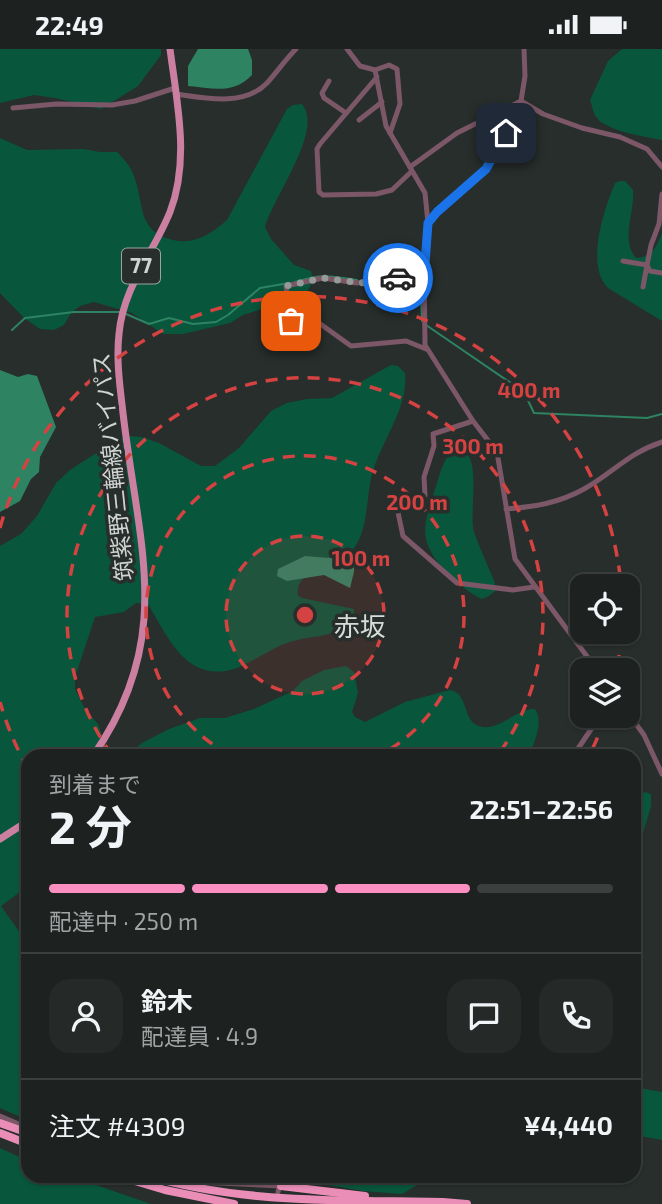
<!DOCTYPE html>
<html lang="ja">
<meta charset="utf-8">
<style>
:root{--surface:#1d2220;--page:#252a29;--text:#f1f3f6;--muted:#a0a4a5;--line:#3b3f3e;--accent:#fc8fc2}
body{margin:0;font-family:"Exo 2","Noto Sans JP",sans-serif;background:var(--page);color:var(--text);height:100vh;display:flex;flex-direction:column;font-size:26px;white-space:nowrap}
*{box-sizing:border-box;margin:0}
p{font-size:23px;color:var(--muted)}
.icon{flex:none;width:38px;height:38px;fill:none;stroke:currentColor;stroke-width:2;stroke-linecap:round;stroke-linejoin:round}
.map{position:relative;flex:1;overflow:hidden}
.details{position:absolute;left:21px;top:700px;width:620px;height:434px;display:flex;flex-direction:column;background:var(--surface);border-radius:21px;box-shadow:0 2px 5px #0004,0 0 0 2px var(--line)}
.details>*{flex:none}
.controls{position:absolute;left:570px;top:525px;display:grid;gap:14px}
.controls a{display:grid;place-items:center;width:70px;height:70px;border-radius:14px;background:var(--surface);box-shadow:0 2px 5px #0004,0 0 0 2px var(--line);font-size:35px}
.pin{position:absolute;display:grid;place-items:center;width:60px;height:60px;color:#fff;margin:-30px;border-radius:14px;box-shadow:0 4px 10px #0006}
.courier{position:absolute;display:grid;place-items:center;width:70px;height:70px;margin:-35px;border:5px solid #1a73e8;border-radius:50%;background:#fff;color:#222;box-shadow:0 2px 9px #0007}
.headline em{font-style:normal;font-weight:700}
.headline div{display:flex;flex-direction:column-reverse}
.headline{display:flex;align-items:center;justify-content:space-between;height:119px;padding:0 28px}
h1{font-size:46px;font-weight:700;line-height:52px}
.bar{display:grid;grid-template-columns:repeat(4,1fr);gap:10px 7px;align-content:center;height:84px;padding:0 28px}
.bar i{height:9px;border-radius:5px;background:var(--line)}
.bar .active{background:var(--accent)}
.bar p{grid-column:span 4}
.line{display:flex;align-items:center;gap:18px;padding:0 28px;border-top:2px solid var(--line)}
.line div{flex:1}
.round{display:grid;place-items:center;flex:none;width:74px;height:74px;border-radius:21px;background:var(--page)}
.status{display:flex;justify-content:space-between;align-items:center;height:49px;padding:0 35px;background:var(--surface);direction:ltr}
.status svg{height:19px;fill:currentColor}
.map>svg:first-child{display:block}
.green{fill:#08573d}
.water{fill:#2e8363}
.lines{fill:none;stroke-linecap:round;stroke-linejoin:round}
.stream{stroke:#2e8363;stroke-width:2}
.minor{stroke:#7c5767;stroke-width:5}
.major{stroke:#cb7fa1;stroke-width:7}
.highway{stroke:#ea8eb8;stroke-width:8}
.done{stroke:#959b98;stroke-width:7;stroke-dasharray:0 12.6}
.route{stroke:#1a73e8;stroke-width:9}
.ring{fill:none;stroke:#d54242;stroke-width:3.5;stroke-dasharray:12 9}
.labels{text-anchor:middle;stroke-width:7;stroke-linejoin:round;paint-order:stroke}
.shield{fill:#272e2b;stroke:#9da3a0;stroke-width:2}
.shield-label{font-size:21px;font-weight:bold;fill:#d0d5d2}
.street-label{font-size:23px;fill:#d0d5d2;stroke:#272e2b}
.quarter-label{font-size:26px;fill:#d4ded9;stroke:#272e2b}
.centre{fill:#d54242;stroke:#272e2b;stroke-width:3.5}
.ring-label{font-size:21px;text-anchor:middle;font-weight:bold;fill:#d54242;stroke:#272e2b;stroke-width:7;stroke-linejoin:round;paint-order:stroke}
</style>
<div class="status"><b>22:49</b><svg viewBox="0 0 49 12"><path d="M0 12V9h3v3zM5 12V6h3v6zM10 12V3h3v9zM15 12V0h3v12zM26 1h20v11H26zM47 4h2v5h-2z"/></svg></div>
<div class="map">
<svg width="662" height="1155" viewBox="0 0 662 1155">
<rect width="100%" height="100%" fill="#272e2b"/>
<g class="green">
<path d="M0,0H161V6L138,37L101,60L55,49L34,46L0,54Z"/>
<path d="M622,0H662V91C646,88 606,82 596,68C593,64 592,56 590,51L608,12Z"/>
<path d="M302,55C324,82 273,148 265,178L271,190L294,216L311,222L313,232L307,243L294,250L243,266L230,274L183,285H163L132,264L94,253L80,257L71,264L64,276L54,281L40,280L24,269L0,244V89L27,101L83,100L100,103H117C125,111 132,119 135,130C144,157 138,183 173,191C195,196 211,185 227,171L287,60L293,56Z"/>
<path d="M620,132H625L633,141C635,164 620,190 636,209C653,208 656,198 662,184V272L608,239C585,216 604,161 615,134Z"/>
<path d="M391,316L398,317L405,324C409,363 376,397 370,435C366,458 367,489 348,506C332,519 294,520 298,547L302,549L354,560V574C335,589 309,586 287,594C270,600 251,614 234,620C186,634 168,588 148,555L136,554L124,563L95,568L75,628V640L85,660L98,675L109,707H28V837L1,857L28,895V1071L0,1059V497L21,485L37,467L56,434L70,421L118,390L128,387L142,388L159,394L201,417H215L239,399L271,362L287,354L307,350L332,349Z"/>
<path d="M458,397C484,406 468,462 474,483C480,500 488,517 495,534V542L489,547L482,550C470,545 461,536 451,527C415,493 423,477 437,434C441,420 446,404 458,397Z"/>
<path d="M346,617L354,623L358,644L352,663L355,668L365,673L405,653L450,641C469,644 462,672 479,677C498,684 516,659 535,660C544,674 534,693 529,707H317L314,704L293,703L267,707H127L142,694L169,680L200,669H225L254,660L293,642L302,632L324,621Z"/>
<path d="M645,743L651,745V757L638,801L634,804V748Z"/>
<path d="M634,1038L662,1043V1091L634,1086Z"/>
<path d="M0,1099L28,1112V1127H70L151,1155H0Z"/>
<path d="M291,1127H420L417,1136L402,1145L363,1142L300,1131Z"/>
</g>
<g class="water">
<path d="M198,0H248L252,11V26C233,46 212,39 188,37V17Z"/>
<path d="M0,321L18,328L28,325L37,327L56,378L40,408L39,423L31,430L20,452L0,463Z"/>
<path d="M354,501V523L350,539L324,526L287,532L277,527L278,520L305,507L330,509Z"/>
</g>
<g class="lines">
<g class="stream">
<path d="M366,230L380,226L420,224L422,272"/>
<path d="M295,233C325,224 328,227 357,231"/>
<path d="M126,265L149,275L169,269L193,275L216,273L228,266L260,239L289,234"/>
<path d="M426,276L524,343L534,364L647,369L662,365"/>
<path d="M12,281L25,269L74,263H120"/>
</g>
<g class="minor">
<path d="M347,0L360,17L375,21L386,77L425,144L428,174"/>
<path d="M524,0L525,27L521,52L491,114L480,127L437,163L428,174L424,214L425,296L473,372L497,403L515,510L597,621"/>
<path d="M375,21L389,16L397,20L400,55L390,84"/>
<path d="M377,28L320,95L317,100L319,143L323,146L376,145L392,141L412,122"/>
<path d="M329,32L322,44L324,49L346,64"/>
<path d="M176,45C204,49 244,58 267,34C277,23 285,11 296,0"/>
<path d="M13,59L56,55L112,56L135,52L175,39"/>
<path d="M359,71L382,53"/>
<path d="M410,118L457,84L521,52L543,65L582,79L620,88L647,100L662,118"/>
<path d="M662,145L659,175L651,196L647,216L650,222L662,224"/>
<path d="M623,212L647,216L643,238"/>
<path d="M424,228L379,230L357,234L323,229L286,237L290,271L319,274L351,297L406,292L426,300"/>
<path d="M473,372L433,385L434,397L424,428L425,447L422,450L396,454L403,487L457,534L513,541L534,538"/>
<path d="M506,460C534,458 559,454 584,440C613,424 628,404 662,393"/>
<path d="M628,664L644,686L662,725"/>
<path d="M573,707L600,667"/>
<path d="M0,1067L28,1079"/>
<path d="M179,1127L196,1133L281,1137"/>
<path d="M278,1143L282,1127"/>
</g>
<g class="major">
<path d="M93,707C176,588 138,495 123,364C120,338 116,311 119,285C123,238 153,205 170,163C190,111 177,54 170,0"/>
<path d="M0,790L28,772"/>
</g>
<g class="highway">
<path d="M0,1074L28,1084"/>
<path d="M0,1084L28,1095"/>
<path d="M118,1127L165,1141L234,1155"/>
<path d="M148,1127C243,1155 345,1151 443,1153L467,1155"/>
<path d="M281,1137L365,1147"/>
</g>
</g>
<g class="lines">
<path class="done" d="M291,272L289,269L286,237L323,229L361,234L379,230L398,229"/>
<path class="route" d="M398,229L424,228L428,174L437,163L486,120L506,84"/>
</g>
<circle cx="305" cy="566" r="79" fill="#d54242" fill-opacity=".12"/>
<g class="ring">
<circle cx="305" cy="566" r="79"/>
<path d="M230 706A159 159 0 1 1 380 706"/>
<path d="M112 706A238 238 0 1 1 498 706"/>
<path d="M621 585A317 317 0 0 1 617 621M605 669A317 317 0 0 1 590 705M28 720A317 317 0 0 1 0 653M0 479A317 317 0 0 1 621 536"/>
</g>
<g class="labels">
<rect class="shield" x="122" y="199.5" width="38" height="35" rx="5"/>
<g class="shield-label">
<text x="141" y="224">77</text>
</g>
<g class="street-label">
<text transform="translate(113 418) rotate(-96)" y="8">筑紫野三輪線バイパス</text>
</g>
<g class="quarter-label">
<text x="360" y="587">赤坂</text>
</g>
</g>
<circle cx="305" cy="566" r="10" class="centre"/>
<g class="ring-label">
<text x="529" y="349">400 m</text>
<text x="473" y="405">300 m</text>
<text x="417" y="461">200 m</text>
<text x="361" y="517">100 m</text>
</g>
</svg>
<div class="controls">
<a><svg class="icon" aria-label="locate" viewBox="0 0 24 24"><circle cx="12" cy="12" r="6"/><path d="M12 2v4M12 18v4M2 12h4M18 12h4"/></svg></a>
<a><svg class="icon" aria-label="layers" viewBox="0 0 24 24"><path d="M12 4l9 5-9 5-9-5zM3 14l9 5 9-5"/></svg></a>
</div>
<div class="pin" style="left:291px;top:272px;background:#ea580c"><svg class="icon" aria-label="bag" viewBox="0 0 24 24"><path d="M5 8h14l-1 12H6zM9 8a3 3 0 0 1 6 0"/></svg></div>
<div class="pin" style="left:506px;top:84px;background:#1f2937"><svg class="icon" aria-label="home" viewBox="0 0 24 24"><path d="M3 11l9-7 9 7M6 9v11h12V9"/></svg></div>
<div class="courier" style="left:398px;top:229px"><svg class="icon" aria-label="car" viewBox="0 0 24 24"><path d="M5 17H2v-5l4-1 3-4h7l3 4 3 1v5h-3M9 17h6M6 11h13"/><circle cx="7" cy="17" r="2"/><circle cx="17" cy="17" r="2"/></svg></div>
<section class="details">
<div class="headline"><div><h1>2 分</h1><p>到着まで</p></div><em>22:51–22:56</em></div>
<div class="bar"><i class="active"></i><i class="active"></i><i class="active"></i><i></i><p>配達中 · 250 m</p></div>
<div class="line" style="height:126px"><a class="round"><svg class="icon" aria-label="person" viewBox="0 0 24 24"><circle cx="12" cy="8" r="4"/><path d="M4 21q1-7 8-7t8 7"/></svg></a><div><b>鈴木</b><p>配達員 · 4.9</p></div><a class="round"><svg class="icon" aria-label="chat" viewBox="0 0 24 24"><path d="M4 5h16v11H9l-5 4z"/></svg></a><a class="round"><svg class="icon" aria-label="phone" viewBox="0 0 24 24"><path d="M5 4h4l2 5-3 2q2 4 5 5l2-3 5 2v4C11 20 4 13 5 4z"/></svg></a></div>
<div class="line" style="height:91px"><div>注文 #4309</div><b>¥4,440</b></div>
</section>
</div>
